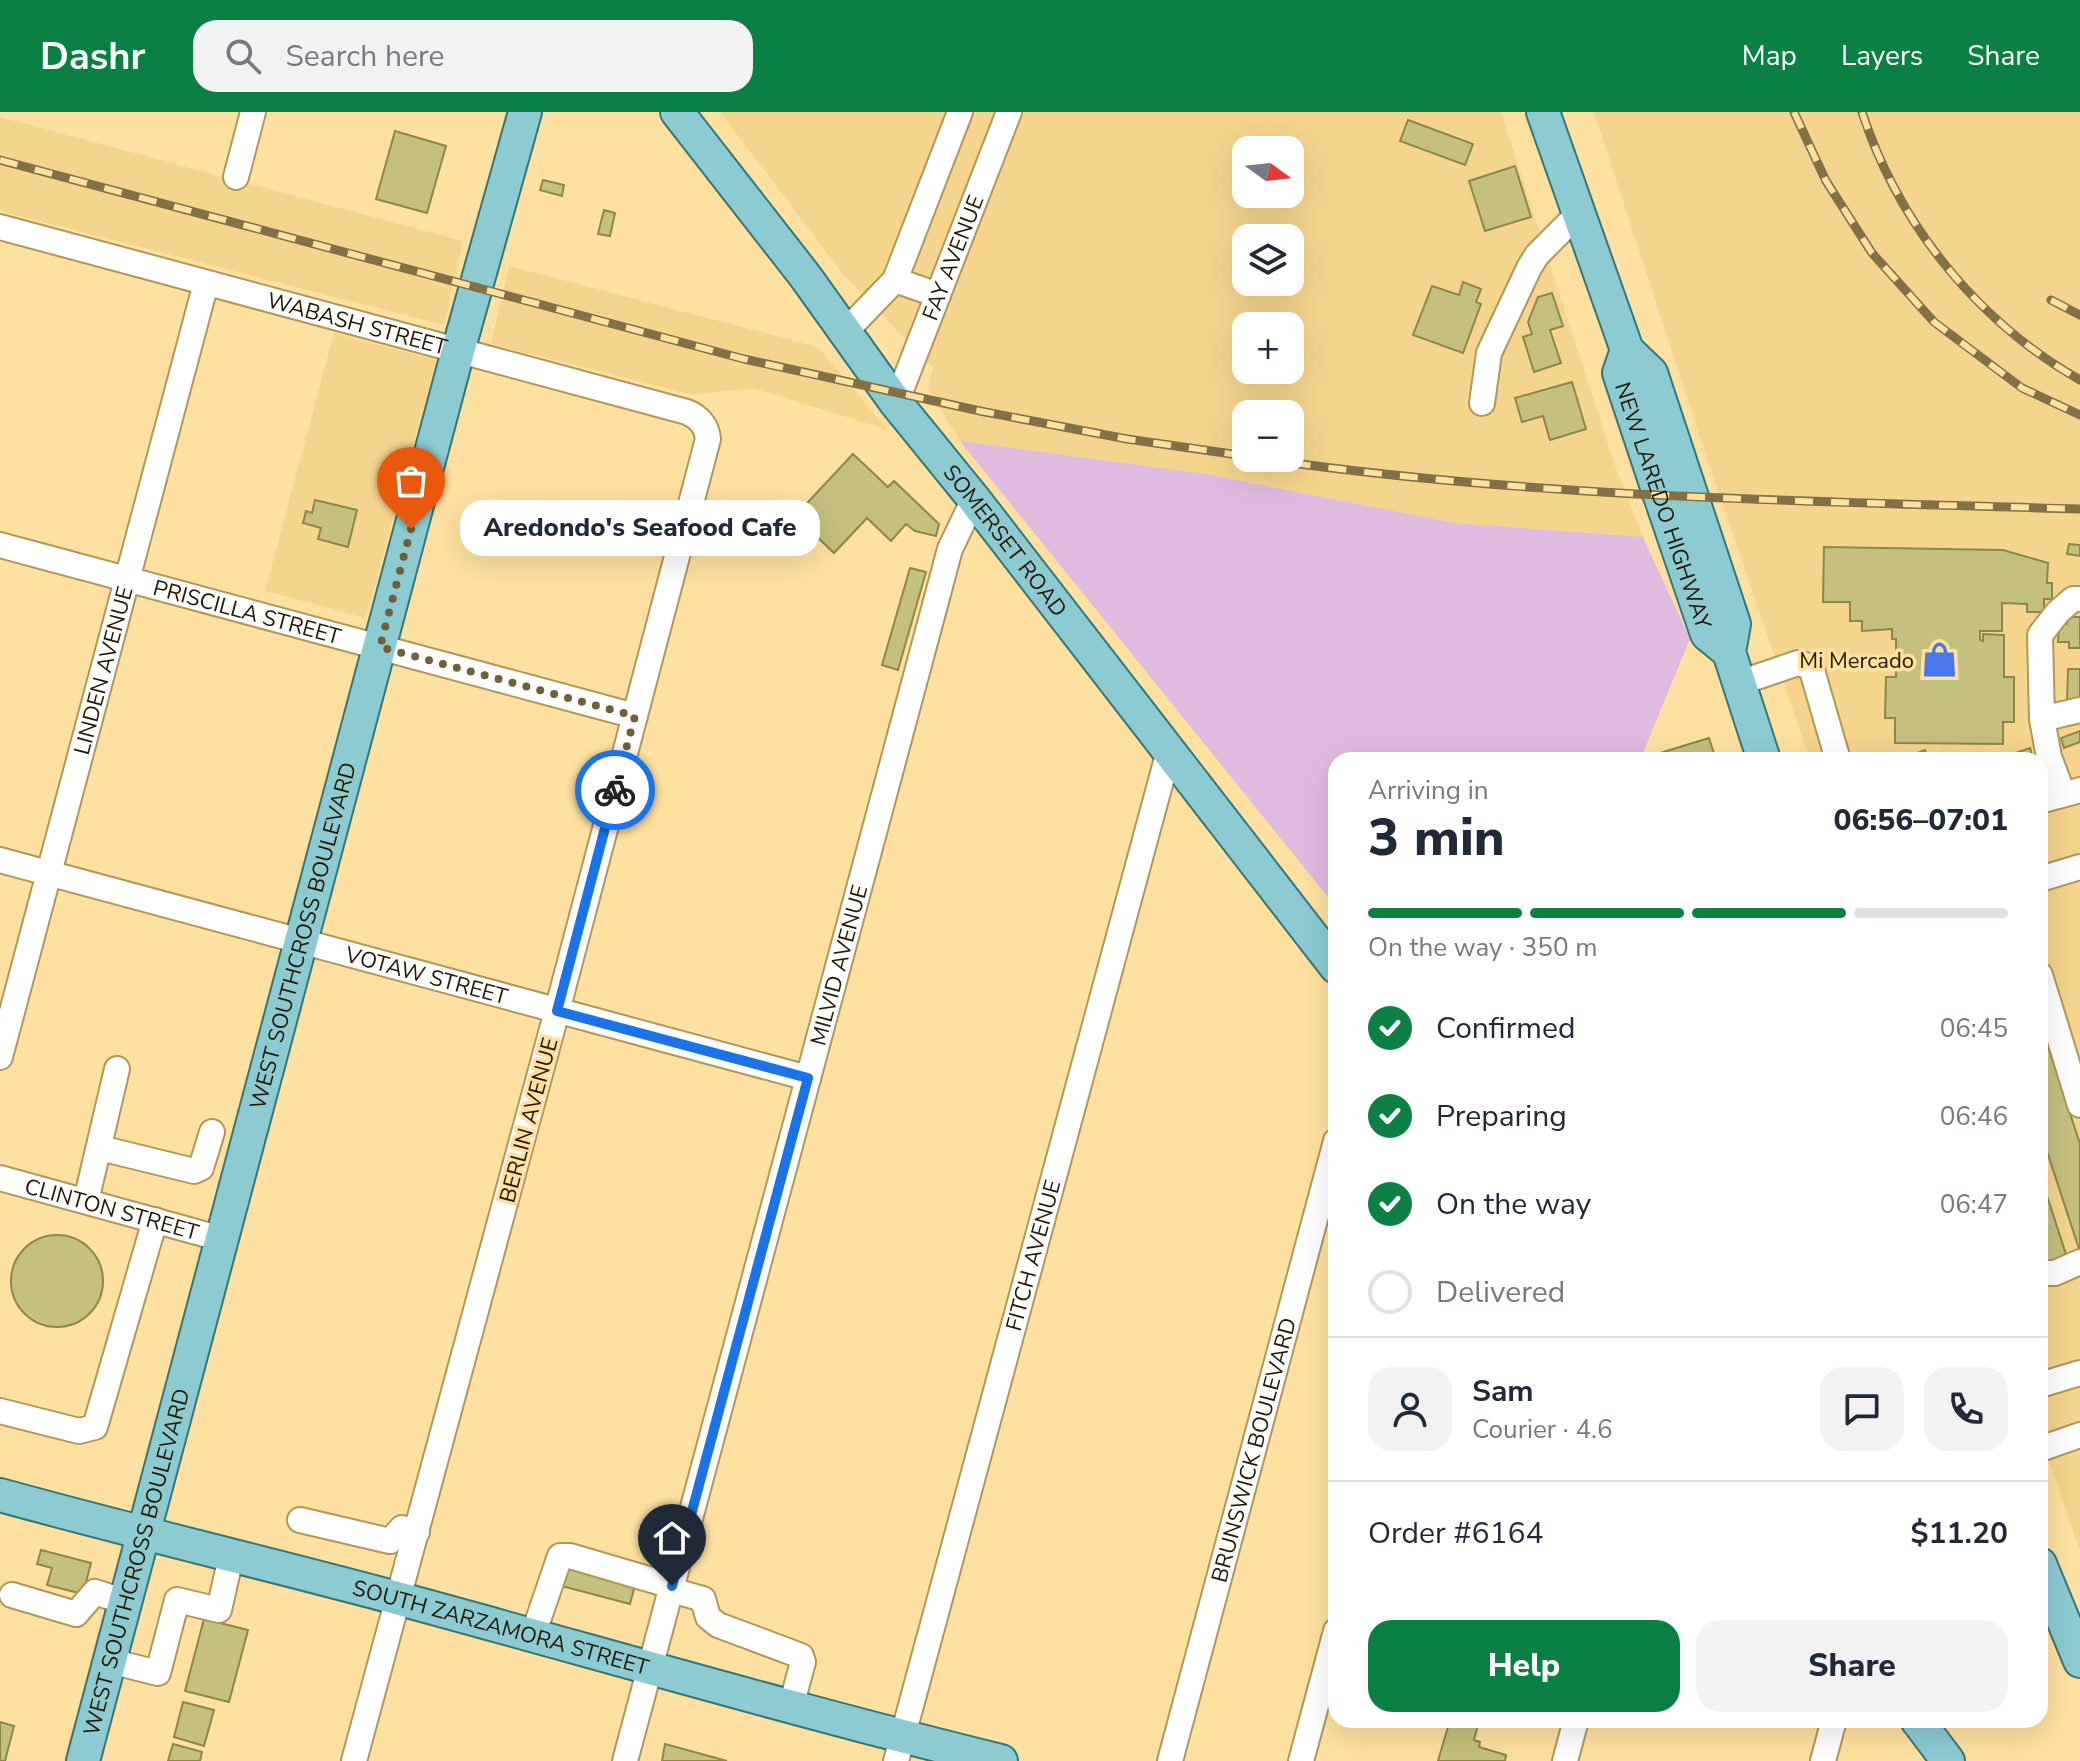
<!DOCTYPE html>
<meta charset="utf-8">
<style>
:root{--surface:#fff;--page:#f2f2f3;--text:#1f2937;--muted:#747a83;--line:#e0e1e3;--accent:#0b8043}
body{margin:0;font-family:"Nunito Sans",sans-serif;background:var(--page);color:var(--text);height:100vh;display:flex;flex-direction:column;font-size:30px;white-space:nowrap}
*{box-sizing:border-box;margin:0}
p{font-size:26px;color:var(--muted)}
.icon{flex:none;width:44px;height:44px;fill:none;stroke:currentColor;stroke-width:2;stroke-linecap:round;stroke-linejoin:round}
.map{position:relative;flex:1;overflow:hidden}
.sheet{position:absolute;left:1328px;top:640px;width:720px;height:976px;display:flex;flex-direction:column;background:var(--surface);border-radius:24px;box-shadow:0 8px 32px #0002}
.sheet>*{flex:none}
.needle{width:52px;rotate:105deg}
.tools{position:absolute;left:1232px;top:24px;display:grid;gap:16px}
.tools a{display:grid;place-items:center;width:72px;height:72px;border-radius:16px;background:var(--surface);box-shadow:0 8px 32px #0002;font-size:40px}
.pin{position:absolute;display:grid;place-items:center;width:68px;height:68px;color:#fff;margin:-82px -34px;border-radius:50% 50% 50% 0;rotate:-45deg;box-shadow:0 0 8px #0007}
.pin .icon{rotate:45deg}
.courier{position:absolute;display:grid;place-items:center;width:80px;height:80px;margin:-40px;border:6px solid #1a73e8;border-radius:50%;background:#fff;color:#222;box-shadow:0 2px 10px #0007}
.bubble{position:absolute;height:56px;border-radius:24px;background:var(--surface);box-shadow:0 8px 32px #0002;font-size:26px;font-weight:800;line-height:56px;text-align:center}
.summary em{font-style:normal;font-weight:800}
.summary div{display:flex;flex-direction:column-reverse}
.summary{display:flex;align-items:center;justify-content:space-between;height:136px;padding:0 40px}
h1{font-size:52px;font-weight:800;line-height:60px}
.bar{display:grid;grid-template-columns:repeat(4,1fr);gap:12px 8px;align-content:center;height:96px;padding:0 40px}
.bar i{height:10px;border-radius:6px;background:var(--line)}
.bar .current{background:var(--accent)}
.bar p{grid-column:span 4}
.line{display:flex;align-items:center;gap:20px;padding:0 40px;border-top:2px solid var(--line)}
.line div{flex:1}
.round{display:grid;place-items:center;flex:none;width:84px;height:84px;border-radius:24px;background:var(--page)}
ol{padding:0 40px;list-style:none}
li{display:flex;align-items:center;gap:24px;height:88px}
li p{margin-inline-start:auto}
li .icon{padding:8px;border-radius:50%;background:var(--accent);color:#fff;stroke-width:4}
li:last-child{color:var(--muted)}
li i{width:44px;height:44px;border:4px solid var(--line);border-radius:50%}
.cta{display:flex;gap:16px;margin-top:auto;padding:16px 40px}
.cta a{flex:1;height:92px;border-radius:24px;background:var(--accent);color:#fff;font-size:32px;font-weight:800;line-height:92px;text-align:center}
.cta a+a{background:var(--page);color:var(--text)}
header{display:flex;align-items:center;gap:48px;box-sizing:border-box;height:112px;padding:0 40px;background:var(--accent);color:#fff}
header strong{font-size:38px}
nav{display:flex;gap:44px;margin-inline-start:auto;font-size:28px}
.search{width:560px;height:72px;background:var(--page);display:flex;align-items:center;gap:20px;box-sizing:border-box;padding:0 28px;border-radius:24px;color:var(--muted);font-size:30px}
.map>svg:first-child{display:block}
.built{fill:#f5d48d;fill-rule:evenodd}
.green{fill:#dfbbe0}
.building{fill:#c4c07e;stroke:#8c8847;stroke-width:2}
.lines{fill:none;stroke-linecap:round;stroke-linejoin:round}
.minor-casing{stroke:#b39659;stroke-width:28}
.major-casing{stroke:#367775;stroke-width:36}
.minor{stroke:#fff;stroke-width:24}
.major{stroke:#8ccbd2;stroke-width:32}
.rail-casing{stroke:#837047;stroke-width:9}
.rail{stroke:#fee0a0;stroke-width:6;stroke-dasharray:18;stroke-linecap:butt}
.done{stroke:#705f39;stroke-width:8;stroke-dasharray:0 14.4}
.route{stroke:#1a73e8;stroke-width:10}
.labels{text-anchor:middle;stroke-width:7;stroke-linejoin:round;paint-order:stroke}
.street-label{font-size:22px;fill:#241901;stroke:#fee0a0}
.poi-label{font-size:22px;fill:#241901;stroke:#fee0a0;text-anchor:end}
</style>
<header>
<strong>Dashr</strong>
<div class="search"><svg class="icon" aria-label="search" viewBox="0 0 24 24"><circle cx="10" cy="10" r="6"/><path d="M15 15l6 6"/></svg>Search here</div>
<nav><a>Map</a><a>Layers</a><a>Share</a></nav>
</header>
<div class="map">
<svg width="2080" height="1649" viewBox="0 0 2080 1649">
<rect width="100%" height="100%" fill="#fee0a0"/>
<g class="built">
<path d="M720,0H1501L1614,351L1643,425L1454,411L1206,362L960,329L928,277L933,255L841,160ZM1246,38H1290V82H1246ZM1246,126H1290V170H1246ZM1246,214H1290V258H1246ZM1246,302H1290V346H1246Z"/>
<path d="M1594,0H2080V1439L2040,1322V648H1810L1705,341Z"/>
<path d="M0,5L463,129L444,213L0,99Z"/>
<path d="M509,154L818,235L888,318L753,276L693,283L491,232Z"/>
<path d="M334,221L436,248L366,506L265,479Z"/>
</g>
<path class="green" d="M960,329L1206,362L1454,411L1643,425L1690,527L1640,648H1336V795Z"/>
<g class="building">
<path d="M1408,8L1473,32L1465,53L1400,29Z"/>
<path d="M395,19L446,34L427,101L376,87Z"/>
<path d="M1515,54L1531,105L1485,119L1469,69Z"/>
<path d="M543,68L564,73L562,84L540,78Z"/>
<path d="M604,98L615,101L610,124L598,122Z"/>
<path d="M1463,170L1481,177L1476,190L1481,192L1463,241L1413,223L1432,174L1459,183Z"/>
<path d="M1552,181L1563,214L1550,218L1561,251L1534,260L1523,225L1532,222L1528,210L1538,185Z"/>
<path d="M1572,270L1586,317L1550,328L1543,304L1522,310L1515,286Z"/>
<path d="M853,342L888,375L894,369L939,412L936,424L915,419L906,412L891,429L867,406L834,441L795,404Z"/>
<path d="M315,388L357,398L348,435L318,427L321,416L303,411L306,399L312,401Z"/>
<path d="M2069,432L2080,433V444L2067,442Z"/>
<path d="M1824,435L2003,438L2048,451L2047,471H2052V487H2044V500H2027V492L2002,491V519H1980V528L1983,529V522L2004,523V565H2014V610H2003V632L1895,631V606H1885L1886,565H1896V527H1892V517L1862,519V509H1850V490H1823Z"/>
<path d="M910,456L926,460L898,558L882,553Z"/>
<path d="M2067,505H2080V536H2069V530H2058L2059,512H2067Z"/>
<path d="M2068,557H2080V591H2067Z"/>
<path d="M2080,619V630L2064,636L2061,626Z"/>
<path d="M1709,626L1716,648H1659L1657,642Z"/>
<path d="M2030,636L2033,646L2026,648H1995Z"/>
<path d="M1925,638L1928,648L1945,642L1947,648H1910L1908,644Z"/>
<path d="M2040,910L2080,1032V1140L2040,1018Z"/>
<path d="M2040,1062L2073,1164L2041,1174L2040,1170Z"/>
<circle cx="57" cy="1169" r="46"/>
<path d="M41,1438L91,1451L83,1482L47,1473L52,1456L37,1452Z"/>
<path d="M565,1449L636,1469L630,1492L558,1473Z"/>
<path d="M204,1507L248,1518L229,1590L185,1579Z"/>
<path d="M183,1590L214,1598L204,1634L174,1625Z"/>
<path d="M1450,1608L1478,1613L1474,1628L1480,1630L1479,1635L1506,1643L1505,1649H1438Z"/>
<path d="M0,1610L14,1614L5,1649H0Z"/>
<path d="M173,1632L202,1640L200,1649H168Z"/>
<path d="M665,1632L727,1649H662Z"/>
</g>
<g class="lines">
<defs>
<g id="minor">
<path d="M236,65L253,0"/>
<path id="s1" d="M0,115L687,300C699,305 707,314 708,327L557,899L354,1649"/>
<path d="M895,168L938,183"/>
<path d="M845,220L895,168L960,0"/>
<path id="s2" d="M896,291L1009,0"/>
<path d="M1482,291L1489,241L1529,156L1537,143L1577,103"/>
<path id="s3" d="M0,433L635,604"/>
<path d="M1739,571L1798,551L1811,555L1838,648"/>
<path d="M2042,607L2080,598"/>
<path d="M2063,682L2049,645L2042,607L2040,523L2058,500L2073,487H2080"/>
<path d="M2040,689L2080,678"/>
<path id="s4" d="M0,748L808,966"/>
<path d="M2040,767L2080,755"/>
<path d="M2040,863L2080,993"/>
<path id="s5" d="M0,945L206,171"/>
<path d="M100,1036L194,1059L201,1056L212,1020"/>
<path id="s6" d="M0,1066L222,1127"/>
<path d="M86,1089L117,957"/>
<path d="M2040,1161H2055L2080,1150"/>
<path d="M2040,1273L2080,1261"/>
<path d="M0,1299L79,1319L95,1315L155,1108"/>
<path d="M2040,1337L2080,1323"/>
<path d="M300,1408L390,1429L402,1416L417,1420"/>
<path d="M671,1478L703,1487L708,1505L718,1513L801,1544L803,1550L791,1594"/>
<path d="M12,1483L76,1502L95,1480L125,1490"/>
<path d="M533,1523L560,1444H570L672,1474"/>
<path d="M110,1549L158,1561L177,1488L219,1498L231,1445"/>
<path id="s7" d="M625,1649L950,437L974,387"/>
<path id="s8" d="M896,1649L1169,639"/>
<path id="s9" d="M1170,1649L1336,1029"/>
<path d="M1301,1649L1336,1519"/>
<path d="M1565,1649L1576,1608"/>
<path d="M1823,1649L1834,1608"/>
</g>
<g id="major">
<path id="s10" d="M677,0L805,164L896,291L974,387L1336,855"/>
<path d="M1543,0L1627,238L1651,261L1734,512L1729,540L1764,648"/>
<path id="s11" d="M1627,238L1619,261L1660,384L1707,522L1729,540"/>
<path id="s12" d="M0,1383C134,1420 270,1452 404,1488C603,1542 801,1600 1001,1649"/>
<path d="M2040,1452L2080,1549"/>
<path d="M1917,1608L1948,1649"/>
<path id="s13" d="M83,1649L458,239L525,0"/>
</g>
</defs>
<use href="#minor" class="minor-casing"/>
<use href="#major" class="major-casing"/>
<use href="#minor" class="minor"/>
<use href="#major" class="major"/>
<defs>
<g id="rail">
<path d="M1794,0L1826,69L1872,141L1934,210L2022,276L2080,303"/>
<path d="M1862,0C1899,113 1977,209 2080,268"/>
<path d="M0,48L744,247L980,299L1127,327L1246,344"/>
<path d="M2051,188L2080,203"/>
<path d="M1257,346C1530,386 1805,389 2080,397"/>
</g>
</defs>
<use href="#rail" class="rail-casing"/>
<use href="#rail" class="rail"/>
</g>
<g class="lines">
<path class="done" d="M411,417L380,535L635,604L615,678"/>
<path class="route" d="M615,678L557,899L808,966L672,1474"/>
</g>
<defs>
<symbol id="shop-bare" viewBox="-9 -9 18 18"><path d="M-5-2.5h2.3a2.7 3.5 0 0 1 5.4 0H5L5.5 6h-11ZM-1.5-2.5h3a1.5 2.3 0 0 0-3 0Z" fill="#4976e8" stroke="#fee0a0" stroke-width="2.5" paint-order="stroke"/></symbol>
</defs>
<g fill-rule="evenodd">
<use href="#shop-bare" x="1914" y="522" width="51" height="51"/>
</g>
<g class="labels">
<g class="street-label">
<text dy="8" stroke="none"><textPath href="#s2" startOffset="156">FAY AVENUE</textPath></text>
<text dy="8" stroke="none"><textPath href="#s1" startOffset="370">WABASH STREET</textPath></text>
<text dy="8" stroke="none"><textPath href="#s11" startOffset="164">NEW LAREDO HIGHWAY</textPath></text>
<text dy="8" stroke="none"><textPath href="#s10" startOffset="540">SOMERSET ROAD</textPath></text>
<text dy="8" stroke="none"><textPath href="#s3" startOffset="256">PRISCILLA STREET</textPath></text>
<text dy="8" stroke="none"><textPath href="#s5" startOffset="400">LINDEN AVENUE</textPath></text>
<text dy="8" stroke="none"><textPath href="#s13" startOffset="854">WEST SOUTHCROSS BOULEVARD</textPath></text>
<text dy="8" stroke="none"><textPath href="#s7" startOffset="824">MILVID AVENUE</textPath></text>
<text dy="8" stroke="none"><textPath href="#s4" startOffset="442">VOTAW STREET</textPath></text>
<text transform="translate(528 1008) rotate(-75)" y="8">BERLIN AVENUE</text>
<text dy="8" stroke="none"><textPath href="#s6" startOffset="116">CLINTON STREET</textPath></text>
<text dy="8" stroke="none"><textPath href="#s8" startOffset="524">FITCH AVENUE</textPath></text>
<text dy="8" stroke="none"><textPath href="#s9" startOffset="322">BRUNSWICK BOULEVARD</textPath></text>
<text dy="8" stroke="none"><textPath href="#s13" startOffset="206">WEST SOUTHCROSS BOULEVARD</textPath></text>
<text dy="8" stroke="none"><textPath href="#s12" startOffset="518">SOUTH ZARZAMORA STREET</textPath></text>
</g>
<g class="poi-label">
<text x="1914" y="556">Mi Mercado</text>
</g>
</g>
</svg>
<div class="tools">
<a><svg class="needle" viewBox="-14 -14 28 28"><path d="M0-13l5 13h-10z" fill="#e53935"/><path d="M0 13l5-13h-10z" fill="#747a83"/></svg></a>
<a><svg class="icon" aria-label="layers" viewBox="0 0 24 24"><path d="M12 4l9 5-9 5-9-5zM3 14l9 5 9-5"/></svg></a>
<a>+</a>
<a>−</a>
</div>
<div class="pin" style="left:411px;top:417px;background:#ea580c"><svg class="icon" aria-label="bag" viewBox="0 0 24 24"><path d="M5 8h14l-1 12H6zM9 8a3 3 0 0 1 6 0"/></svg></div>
<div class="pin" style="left:672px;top:1474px;background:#1f2937"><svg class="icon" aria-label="home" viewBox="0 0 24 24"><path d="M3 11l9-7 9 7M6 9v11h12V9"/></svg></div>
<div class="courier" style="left:615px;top:678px"><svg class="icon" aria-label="bike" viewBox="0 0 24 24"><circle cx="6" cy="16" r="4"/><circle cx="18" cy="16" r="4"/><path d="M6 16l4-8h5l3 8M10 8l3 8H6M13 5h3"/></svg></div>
<div class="bubble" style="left:460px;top:388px;width:360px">Aredondo's Seafood Cafe</div>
<section class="sheet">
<div class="summary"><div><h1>3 min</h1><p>Arriving in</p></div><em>06:56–07:01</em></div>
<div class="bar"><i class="current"></i><i class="current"></i><i class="current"></i><i></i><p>On the way · 350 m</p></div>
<ol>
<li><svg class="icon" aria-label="check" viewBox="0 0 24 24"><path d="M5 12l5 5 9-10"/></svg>Confirmed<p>06:45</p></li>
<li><svg class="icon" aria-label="check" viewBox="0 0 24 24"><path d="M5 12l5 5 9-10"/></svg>Preparing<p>06:46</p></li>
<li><svg class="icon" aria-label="check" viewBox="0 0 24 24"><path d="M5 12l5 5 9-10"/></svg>On the way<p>06:47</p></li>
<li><i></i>Delivered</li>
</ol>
<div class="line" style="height:144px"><a class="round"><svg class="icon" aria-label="person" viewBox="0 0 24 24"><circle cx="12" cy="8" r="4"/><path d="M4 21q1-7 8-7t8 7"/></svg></a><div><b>Sam</b><p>Courier · 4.6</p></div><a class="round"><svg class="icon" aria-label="chat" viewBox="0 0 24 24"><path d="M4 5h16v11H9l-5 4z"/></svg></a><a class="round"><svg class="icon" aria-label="phone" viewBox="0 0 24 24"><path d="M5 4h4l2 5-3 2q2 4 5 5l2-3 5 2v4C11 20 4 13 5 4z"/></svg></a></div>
<div class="line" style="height:104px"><div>Order #6164</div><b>$11.20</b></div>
<div class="cta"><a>Help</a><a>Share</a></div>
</section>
</div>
